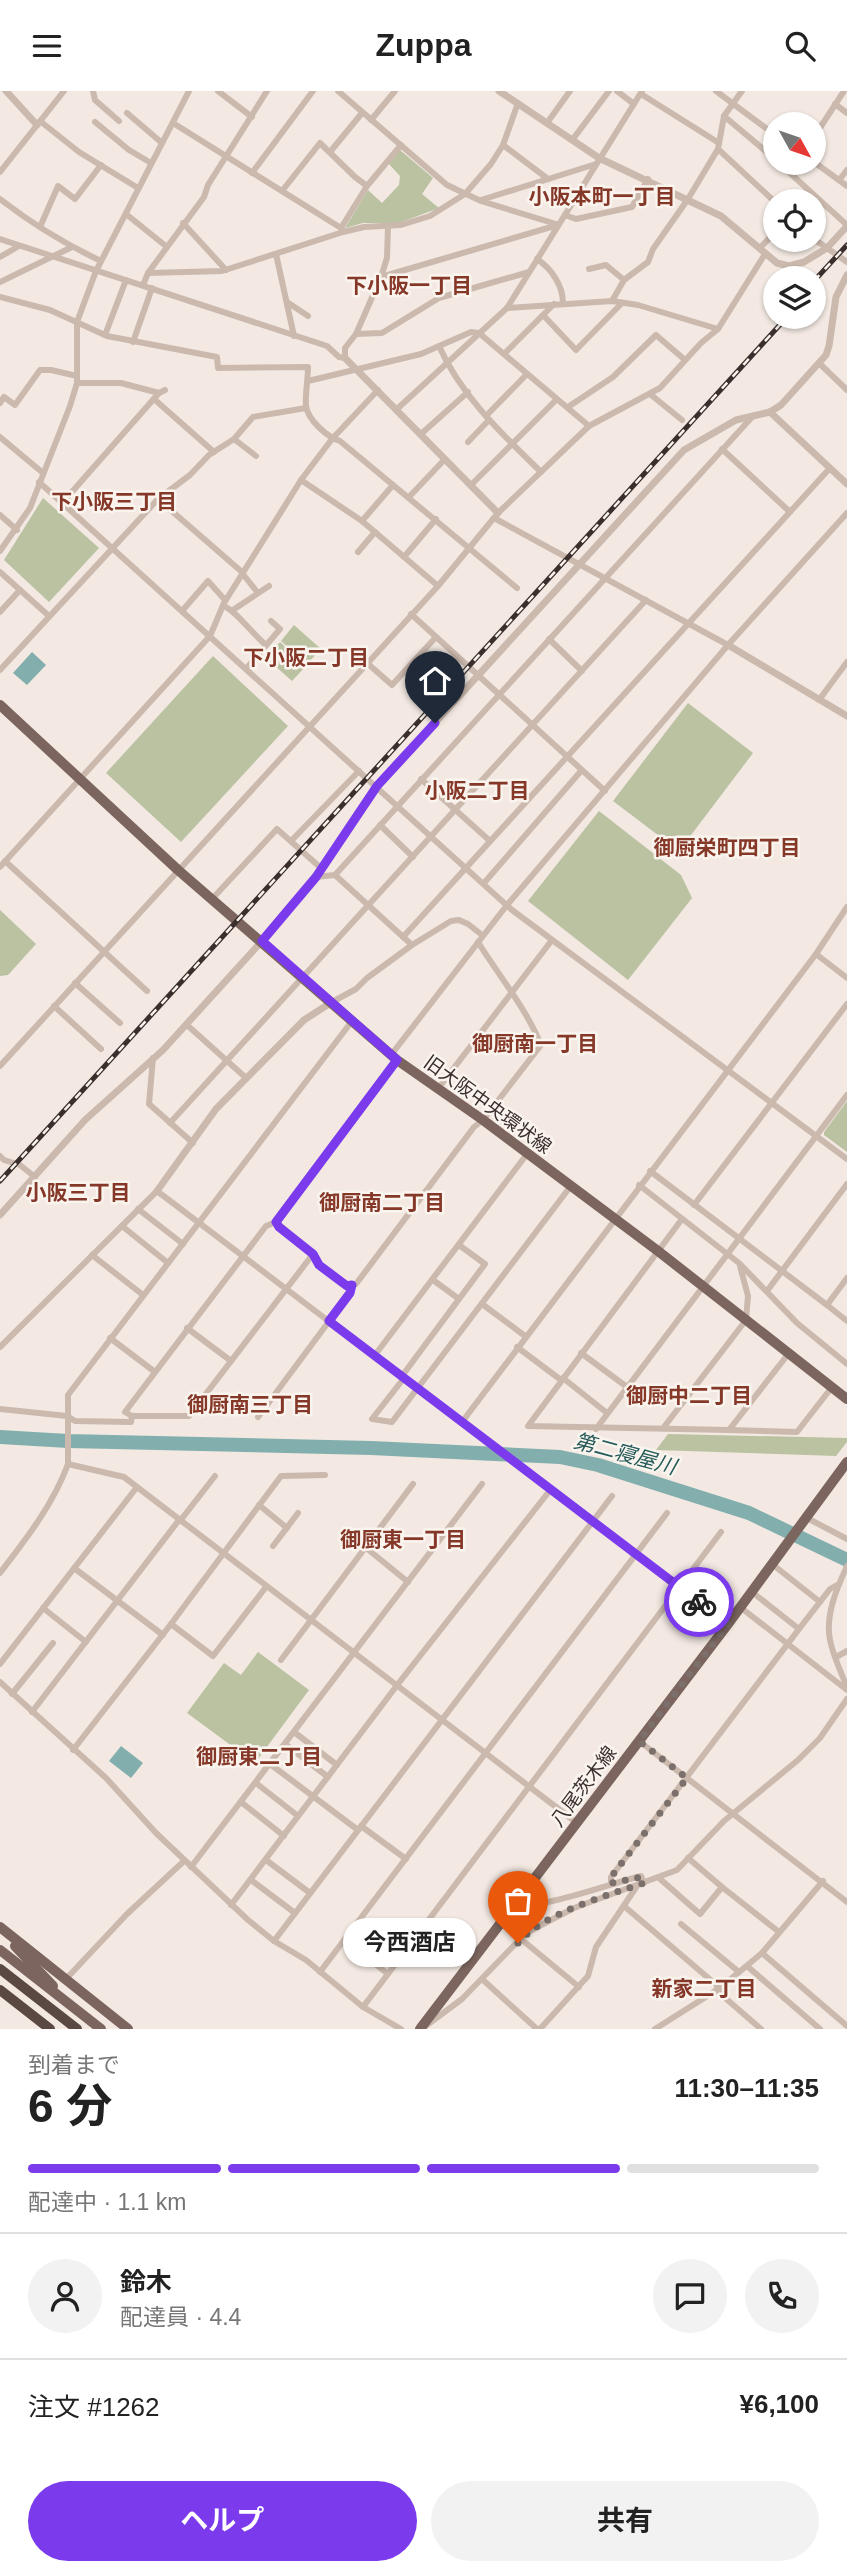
<!DOCTYPE html>
<html lang="ja">
<meta charset="utf-8">
<style>
:root{--surface:#fff;--page:#f2f2f2;--text:#222;--muted:#767676;--line:#e0e0e0;--accent:#7c3aed}
body{margin:0;font-family:Helvetica,"Noto Sans JP",sans-serif;background:var(--page);color:var(--text);height:100vh;display:flex;flex-direction:column;font-size:26px;white-space:nowrap}
*{box-sizing:border-box;margin:0}
p{font-size:23px;color:var(--muted)}
.icon{flex:none;width:38px;height:38px;fill:none;stroke:currentColor;stroke-width:2;stroke-linecap:round;stroke-linejoin:round}
.map{position:relative;height:1938px;overflow:hidden}
.side{display:flex;flex-direction:column;background:var(--surface);flex:1}
.side>*{flex:none}
.needle{width:46px;rotate:130deg}
.fabs{position:absolute;left:763px;top:21px;display:grid;gap:14px}
.fabs a{display:grid;place-items:center;width:63px;height:63px;border-radius:50%;background:var(--surface);box-shadow:0 2px 5px #0004;font-size:35px}
.pin{position:absolute;display:grid;place-items:center;width:60px;height:60px;color:#fff;margin:-72px -30px;border-radius:50% 50% 50% 0;rotate:-45deg;box-shadow:0 0 7px #0007}
.pin .icon{rotate:45deg}
.courier{position:absolute;display:grid;place-items:center;width:70px;height:70px;margin:-35px;border:5px solid #7c3aed;border-radius:50%;background:#fff;color:#222;box-shadow:0 2px 9px #0007}
.bubble{position:absolute;height:49px;border-radius:24px;background:var(--surface);box-shadow:0 2px 5px #0004;font-size:23px;font-weight:700;line-height:49px;text-align:center}
.headline em{font-style:normal;font-weight:700}
.headline div{display:flex;flex-direction:column-reverse}
.headline{display:flex;align-items:center;justify-content:space-between;height:119px;padding:0 28px}
h1{font-size:46px;font-weight:700;line-height:52px}
.bar{display:grid;grid-template-columns:repeat(4,1fr);gap:10px 7px;align-content:center;height:84px;padding:0 28px}
.bar i{height:9px;border-radius:5px;background:var(--line)}
.bar .active{background:var(--accent)}
.bar p{grid-column:span 4}
.line{display:flex;align-items:center;gap:18px;padding:0 28px;border-top:2px solid var(--line)}
.line div{flex:1}
.round{display:grid;place-items:center;flex:none;width:74px;height:74px;border-radius:37px;background:var(--page)}
.cta{display:flex;gap:14px;margin-top:auto;padding:14px 28px}
.cta a{flex:1;height:80px;border-radius:42px;background:var(--accent);color:#fff;font-size:28px;font-weight:700;line-height:80px;text-align:center}
.cta a+a{background:var(--page);color:var(--text)}
header{display:flex;justify-content:space-between;align-items:center;height:91px;padding:0 28px;background:var(--surface);font-size:32px;font-weight:700}
.map>svg:first-child{display:block}
.green{fill:#bac2a2}
.water{fill:#82afad}
.lines{fill:none;stroke-linecap:round;stroke-linejoin:round}
.river{stroke:#82afad;stroke-width:14}
.minor{stroke:#cbb9ae;stroke-width:6}
.tertiary{stroke:#cbb9ae;stroke-width:7}
.primary{stroke:#7b655e;stroke-width:10}
.motorway{stroke:#5a4943;stroke-width:10}
.rail-casing{stroke:#3a2f2c;stroke-width:5}
.rail{stroke:#faf4ee;stroke-width:2.5;stroke-dasharray:8;stroke-linecap:butt}
.done{stroke:#7b706c;stroke-width:7;stroke-dasharray:0 12.6}
.route{stroke:#7c3aed;stroke-width:9}
.labels{text-anchor:middle;stroke-width:5;stroke-linejoin:round;paint-order:stroke}
.street-label{font-size:19px;fill:#3a2f2c;stroke:#faf4ee}
.neighbourhood-label{font-size:21px;font-weight:bold;fill:#853728;stroke:#faf4ee}
.water-label{font-size:21px;font-style:italic;fill:#235a59;stroke:#faf4ee}
</style>
<header><svg class="icon" aria-label="menu" viewBox="0 0 24 24"><path d="M4 6h16M4 12h16M4 18h16"/></svg>Zuppa<svg class="icon" aria-label="search" viewBox="0 0 24 24"><circle cx="10" cy="10" r="6"/><path d="M15 15l6 6"/></svg></header>
<div class="map">
<svg width="847" height="1938" viewBox="0 0 847 1938">
<rect width="100%" height="100%" fill="#f3e9e2"/>
<g class="green">
<path d="M400,59L433,87L422,103L439,117L399,132H363L345,137L368,99L382,112L399,94L400,85L389,73Z"/>
<path d="M43,407L99,457L49,511L4,469Z"/>
<path d="M294,534L321,558L307,573L281,550Z"/>
<path d="M280,551L306,575L292,590L266,567Z"/>
<path d="M213,565L288,635L181,751L106,682Z"/>
<path d="M688,612L753,662L679,760L613,710Z"/>
<path d="M599,720L681,784L692,807L628,889L528,810Z"/>
<path d="M0,819L36,853L8,884L0,885Z"/>
<path d="M847,1010V1061L824,1044V1041Z"/>
<path d="M668,1343L847,1347V1351L836,1365L656,1359Z"/>
<path d="M258,1561L309,1599L255,1672L187,1622L224,1572L241,1584Z"/>
</g>
<g class="water">
<path d="M32,561L46,574L27,594L13,582Z"/>
<path d="M121,1655L143,1672L131,1687L109,1670Z"/>
</g>
<g class="lines">
<path class="river" d="M0,1346L68,1350L371,1357L560,1366L598,1374L749,1422L847,1469"/>
<g class="minor">
<path d="M93,0L95,9L119,30"/>
<path d="M218,0L252,26"/>
<path d="M338,0L447,94L481,110L556,133"/>
<path d="M617,0L634,13"/>
<path d="M716,0L775,44"/>
<path d="M641,3L719,52"/>
<path d="M835,13L847,22"/>
<path d="M127,22L162,52"/>
<path d="M724,25L775,68"/>
<path d="M371,29L395,0"/>
<path d="M40,30L79,61L138,97"/>
<path d="M95,31L129,59L151,72"/>
<path d="M173,32L341,137L343,141"/>
<path d="M547,32L570,0"/>
<path d="M814,46L844,0"/>
<path d="M573,48L609,0"/>
<path d="M503,54L548,88"/>
<path d="M718,58L775,111"/>
<path d="M330,61L362,22"/>
<path d="M814,71L847,95"/>
<path d="M779,72L847,134"/>
<path d="M0,81L64,0"/>
<path d="M252,82L313,0"/>
<path d="M839,89L847,79"/>
<path d="M282,100L320,52L355,86L367,95"/>
<path d="M0,108C31,132 65,153 101,170"/>
<path d="M481,109L596,73"/>
<path d="M126,123L167,156"/>
<path d="M565,124L576,128L632,116L648,88"/>
<path d="M183,132L226,179"/>
<path d="M40,136L58,95L75,108L101,74"/>
<path d="M341,137L367,95L401,54"/>
<path d="M0,148L327,255L339,266L345,267V257L356,243L381,186L558,134"/>
<path d="M814,148L847,171"/>
<path d="M760,157L775,141"/>
<path d="M276,163L294,245"/>
<path d="M0,166L19,155"/>
<path d="M537,168C552,178 563,195 563,212"/>
<path d="M589,178L606,174L624,189"/>
<path d="M148,182L222,180L343,141L364,136L401,134L430,125L465,103L491,73L503,54L518,12"/>
<path d="M381,186L387,167L388,135"/>
<path d="M0,191L72,156"/>
<path d="M143,194L148,182L204,106L208,94L267,0"/>
<path d="M0,206L50,219L107,245L217,266L218,277L308,276C308,289 305,303 306,315C308,329 327,346 340,350L517,497"/>
<path d="M612,210L624,189L648,171L653,158L688,108L718,58L724,25L742,0"/>
<path d="M287,211L308,225"/>
<path d="M507,217L612,210L638,214L718,238"/>
<path d="M544,225L576,259L622,212"/>
<path d="M356,243L382,242L439,207L529,181"/>
<path d="M105,244L126,189"/>
<path d="M133,251L152,197"/>
<path d="M439,255C461,305 503,344 541,381"/>
<path d="M504,263L554,213"/>
<path d="M819,272L847,299"/>
<path d="M308,290L421,263L471,241L479,242L589,335"/>
<path d="M77,292H121L159,302L165,299"/>
<path d="M650,303L682,329"/>
<path d="M154,308L214,361"/>
<path d="M0,312L4,306L15,314L40,279H51L77,285"/>
<path d="M568,316L613,286L656,244L685,269"/>
<path d="M397,318L507,217L642,0"/>
<path d="M486,325L527,283"/>
<path d="M421,343L468,301"/>
<path d="M0,346L43,382"/>
<path d="M234,348L256,365"/>
<path d="M468,351L488,330"/>
<path d="M722,358L790,421"/>
<path d="M301,389L362,430L438,495"/>
<path d="M39,391L512,819L847,1068"/>
<path d="M471,394L556,309"/>
<path d="M409,406L445,368"/>
<path d="M158,408L242,481"/>
<path d="M63,411L159,302"/>
<path d="M0,424L17,439"/>
<path d="M494,427L728,554"/>
<path d="M362,430L393,394"/>
<path d="M0,460L30,417L70,315L77,292V231L96,180L189,0"/>
<path d="M358,461L375,441"/>
<path d="M404,466L436,428"/>
<path d="M0,481L49,525"/>
<path d="M242,482L258,502"/>
<path d="M223,515C234,517 254,545 266,554"/>
<path d="M233,519L269,495"/>
<path d="M182,520L208,490L225,509"/>
<path d="M0,521L20,499"/>
<path d="M411,523L605,700"/>
<path d="M549,548L582,580"/>
<path d="M367,572L392,594L436,546"/>
<path d="M246,578L280,538L271,530"/>
<path d="M0,579L158,408L190,384L209,364L234,348L253,326L306,317"/>
<path d="M819,609L847,571"/>
<path d="M421,688L490,750"/>
<path d="M380,734L413,766"/>
<path d="M291,750L359,680"/>
<path d="M5,770L147,900"/>
<path d="M0,776L210,545L224,512L301,389L332,348L378,299"/>
<path d="M335,784L412,854"/>
<path d="M316,786L335,784L753,325"/>
<path d="M484,792L581,680"/>
<path d="M212,808L277,738L322,778"/>
<path d="M403,846L830,377"/>
<path d="M816,863L847,887"/>
<path d="M75,892L120,932"/>
<path d="M332,911L356,898L367,887L412,854L451,830L459,829L468,833L482,844"/>
<path d="M54,915L101,958"/>
<path d="M187,934L245,986"/>
<path d="M391,964L507,814L728,554L847,422"/>
<path d="M153,967L149,1013L193,1052"/>
<path d="M0,975L438,495L498,422L589,335L660,297L701,252L718,238L765,163"/>
<path d="M437,999L552,849"/>
<path d="M170,1032L646,509"/>
<path d="M0,1065L4,1069L20,1074L35,1086"/>
<path d="M650,1080L827,1214"/>
<path d="M639,1094L739,1172L797,1232L847,1273"/>
<path d="M694,1114L847,913"/>
<path d="M138,1118L183,1153"/>
<path d="M682,1128L528,1335L729,1339L789,1262"/>
<path d="M122,1135L168,1172"/>
<path d="M92,1164L143,1204"/>
<path d="M847,1187L827,1214L847,1230"/>
<path d="M433,1189L459,1208"/>
<path d="M767,1200L847,1093"/>
<path d="M482,1213L525,1245"/>
<path d="M187,1237L231,1270"/>
<path d="M110,1247L155,1281"/>
<path d="M0,1256L157,1100L728,1533"/>
<path d="M517,1256L561,1289"/>
<path d="M581,1262L627,1296"/>
<path d="M375,1264L527,1063"/>
<path d="M402,1285L485,1173L459,1154"/>
<path d="M404,1287L372,1328L392,1331L570,1096"/>
<path d="M563,1287L607,1322"/>
<path d="M0,1318L67,1325L75,1330L131,1331L132,1325H189L313,1163"/>
<path d="M132,1325L125,1321L266,1135L276,1131L313,1163L319,1174L347,1195L356,1193L474,1036L483,1029L541,954C526,917 499,885 478,851"/>
<path d="M258,1326L350,1202L352,1194"/>
<path d="M462,1331L816,863L847,816"/>
<path d="M664,1336L746,1229L748,1205L740,1175"/>
<path d="M596,1338L847,1004"/>
<path d="M729,1339L797,1341L832,1296"/>
<path d="M68,1373L124,1386L137,1396"/>
<path d="M259,1414L287,1437"/>
<path d="M807,1427L847,1448"/>
<path d="M180,1430L215,1385"/>
<path d="M273,1455L298,1422"/>
<path d="M365,1456L408,1491"/>
<path d="M772,1473L820,1511"/>
<path d="M847,1475C837,1497 825,1524 830,1549C833,1565 841,1581 847,1596"/>
<path d="M74,1477L163,1544"/>
<path d="M0,1482C26,1448 53,1414 68,1373V1304L352,930"/>
<path d="M752,1501L799,1538"/>
<path d="M740,1516L847,1599"/>
<path d="M43,1517L86,1551"/>
<path d="M171,1533L213,1565L266,1496"/>
<path d="M836,1566L847,1560"/>
<path d="M281,1569L413,1393"/>
<path d="M0,1573L137,1396L577,1732"/>
<path d="M0,1591L106,1687L156,1742L248,1829L274,1850L306,1869L363,1916L401,1938"/>
<path d="M12,1603L53,1552"/>
<path d="M32,1621L179,1429"/>
<path d="M294,1641L337,1674"/>
<path d="M639,1650L847,1811"/>
<path d="M285,1653L328,1686"/>
<path d="M73,1659L171,1533L281,1385L325,1384"/>
<path d="M270,1673L358,1739"/>
<path d="M256,1692L298,1725"/>
<path d="M241,1711L284,1745"/>
<path d="M361,1735L406,1768"/>
<path d="M266,1769L310,1802"/>
<path d="M191,1776L482,1393"/>
<path d="M659,1787L700,1823L722,1796L688,1767"/>
<path d="M251,1789L295,1822"/>
<path d="M611,1792V1786L799,1538L830,1498L839,1493"/>
<path d="M722,1796L779,1841"/>
<path d="M515,1812C535,1821 615,1791 641,1785L644,1792"/>
<path d="M231,1814L398,1593L551,1398"/>
<path d="M624,1815L720,1897"/>
<path d="M681,1833L739,1881"/>
<path d="M521,1848L579,1896"/>
<path d="M344,1849L388,1883"/>
<path d="M274,1850L612,1405"/>
<path d="M762,1862L847,1935"/>
<path d="M747,1875L820,1938"/>
<path d="M320,1881L667,1422"/>
<path d="M66,1888L127,1823L184,1770"/>
<path d="M483,1889L537,1938"/>
<path d="M716,1899L761,1938"/>
<path d="M363,1916L721,1441"/>
<path d="M423,1937L462,1908L526,1842L574,1817L677,1779L724,1730L798,1669L820,1647L847,1608"/>
<path d="M540,1938L588,1885L596,1856L637,1795"/>
<path d="M655,1938L720,1897L762,1862L823,1790"/>
</g>
<g class="tertiary">
<path d="M6,0L37,34"/>
<path d="M499,0L599,67L721,125L777,172L789,175L804,171L827,157L847,135"/>
<path d="M345,267L498,422"/>
<path d="M770,321L847,393"/>
<path d="M728,554L847,625"/>
<path d="M157,1100L216,1018L304,929L332,911"/>
<path d="M0,1124L85,1029L163,959L262,850L316,786L377,695L684,359L736,329L770,321L781,314L826,264L829,255L836,206L847,184"/>
<path d="M276,1131L397,969"/>
</g>
<g class="primary">
<path d="M0,614L178,779L397,969L483,1029L658,1160L847,1308"/>
<path d="M0,1836L128,1938"/>
<path d="M15,1855L53,1895"/>
<path d="M0,1859L101,1938"/>
<path d="M420,1938L728,1533L847,1371"/>
</g>
<g class="motorway">
<path d="M0,1878L77,1938"/>
<path d="M0,1899L50,1938"/>
</g>
<defs>
<g id="rail">
<path d="M814,190L847,154"/>
<path d="M0,1090L787,226"/>
</g>
</defs>
<use href="#rail" class="rail-casing"/>
<use href="#rail" class="rail"/>
</g>
<g class="lines">
<path class="done" d="M518,1852C545,1821 606,1805 644,1792L641,1786L611,1792V1786L687,1687L639,1650L728,1533L699,1511"/>
<path class="route" d="M435,632L377,695L316,786L262,850L397,969L276,1131L279,1136L313,1163L319,1174L347,1195L352,1194L350,1202L329,1230L699,1511"/>
</g>
<g class="labels">
<g class="street-label">
<text transform="translate(488 1013) rotate(36)" y="7">旧大阪中央環状線</text>
<text transform="translate(583 1695) rotate(-53)" y="7">八尾茨木線</text>
</g>
<g class="neighbourhood-label">
<text x="602" y="113">小阪本町一丁目</text>
<text x="409" y="202">下小阪一丁目</text>
<text x="114" y="418">下小阪三丁目</text>
<text x="306" y="574">下小阪二丁目</text>
<text x="477" y="707">小阪二丁目</text>
<text x="727" y="764">御厨栄町四丁目</text>
<text x="535" y="960">御厨南一丁目</text>
<text x="78" y="1109">小阪三丁目</text>
<text x="382" y="1119">御厨南二丁目</text>
<text x="689" y="1312">御厨中二丁目</text>
<text x="250" y="1321">御厨南三丁目</text>
<text x="403" y="1456">御厨東一丁目</text>
<text x="259" y="1673">御厨東二丁目</text>
<text x="704" y="1905">新家二丁目</text>
</g>
<g class="water-label">
<text transform="translate(625 1363) rotate(15)" y="7">第二寝屋川</text>
</g>
</g>
</svg>
<div class="fabs">
<a><svg class="needle" viewBox="-14 -14 28 28"><path d="M0-13l5 13h-10z" fill="#e53935"/><path d="M0 13l5-13h-10z" fill="#767676"/></svg></a>
<a><svg class="icon" aria-label="locate" viewBox="0 0 24 24"><circle cx="12" cy="12" r="6"/><path d="M12 2v4M12 18v4M2 12h4M18 12h4"/></svg></a>
<a><svg class="icon" aria-label="layers" viewBox="0 0 24 24"><path d="M12 4l9 5-9 5-9-5zM3 14l9 5 9-5"/></svg></a>
</div>
<div class="pin" style="left:518px;top:1852px;background:#ea580c"><svg class="icon" aria-label="bag" viewBox="0 0 24 24"><path d="M5 8h14l-1 12H6zM9 8a3 3 0 0 1 6 0"/></svg></div>
<div class="pin" style="left:435px;top:632px;background:#1f2937"><svg class="icon" aria-label="home" viewBox="0 0 24 24"><path d="M3 11l9-7 9 7M6 9v11h12V9"/></svg></div>
<div class="courier" style="left:699px;top:1511px"><svg class="icon" aria-label="bike" viewBox="0 0 24 24"><circle cx="6" cy="16" r="4"/><circle cx="18" cy="16" r="4"/><path d="M6 16l4-8h5l3 8M10 8l3 8H6M13 5h3"/></svg></div>
<div class="bubble" style="left:343px;top:1827px;width:133px">今西酒店</div>
</div>
<section class="side">
<div class="headline"><div><h1>6 分</h1><p>到着まで</p></div><em>11:30–11:35</em></div>
<div class="bar"><i class="active"></i><i class="active"></i><i class="active"></i><i></i><p>配達中 · 1.1 km</p></div>
<div class="line" style="height:126px"><a class="round"><svg class="icon" aria-label="person" viewBox="0 0 24 24"><circle cx="12" cy="8" r="4"/><path d="M4 21q1-7 8-7t8 7"/></svg></a><div><b>鈴木</b><p>配達員 · 4.4</p></div><a class="round"><svg class="icon" aria-label="chat" viewBox="0 0 24 24"><path d="M4 5h16v11H9l-5 4z"/></svg></a><a class="round"><svg class="icon" aria-label="phone" viewBox="0 0 24 24"><path d="M5 4h4l2 5-3 2q2 4 5 5l2-3 5 2v4C11 20 4 13 5 4z"/></svg></a></div>
<div class="line" style="height:91px"><div>注文 #1262</div><b>¥6,100</b></div>
<div class="cta"><a>ヘルプ</a><a>共有</a></div>
</section>
